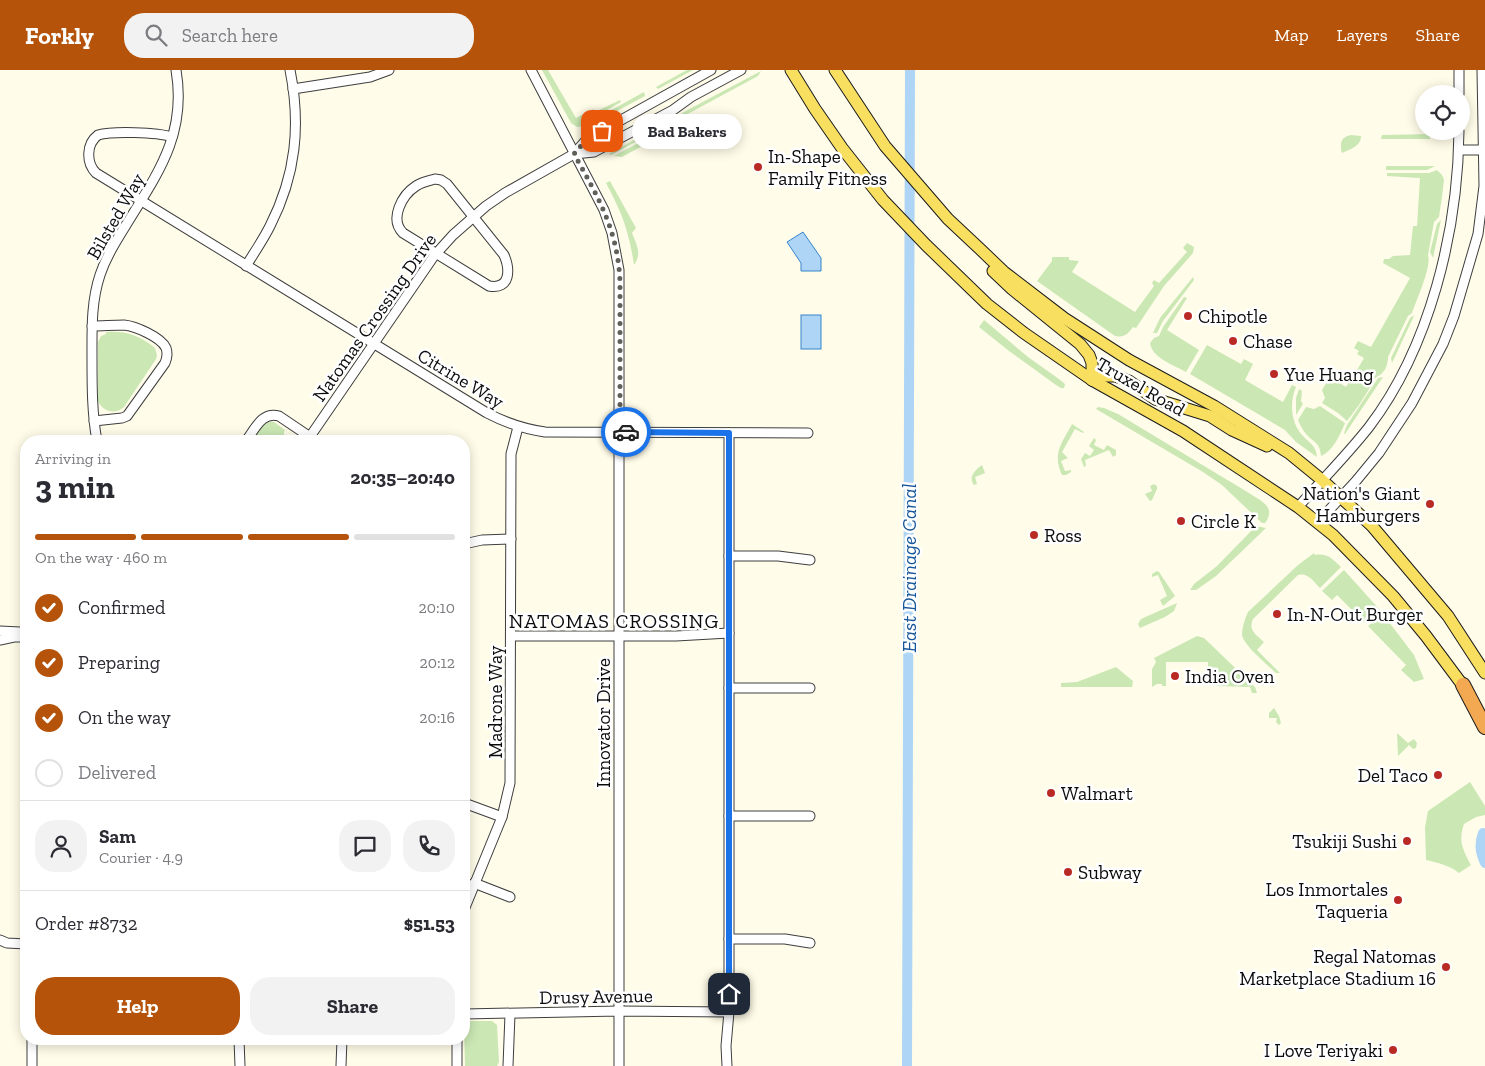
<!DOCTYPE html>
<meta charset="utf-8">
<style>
:root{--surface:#fff;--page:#f2f2f3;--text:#2b2b33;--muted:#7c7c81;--line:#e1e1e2;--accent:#b45309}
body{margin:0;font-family:"Zilla Slab",serif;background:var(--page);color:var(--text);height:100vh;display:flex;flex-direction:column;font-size:19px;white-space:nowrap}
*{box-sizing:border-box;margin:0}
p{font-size:16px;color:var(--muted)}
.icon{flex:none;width:28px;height:28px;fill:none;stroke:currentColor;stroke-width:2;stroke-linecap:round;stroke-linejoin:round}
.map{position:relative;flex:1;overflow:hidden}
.details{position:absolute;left:20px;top:365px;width:450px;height:610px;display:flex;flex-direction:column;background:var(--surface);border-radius:20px;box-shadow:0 2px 12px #0003}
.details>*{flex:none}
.tools{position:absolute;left:1415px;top:15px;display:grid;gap:10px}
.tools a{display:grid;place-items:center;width:55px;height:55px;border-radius:50%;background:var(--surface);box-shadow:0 2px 12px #0003;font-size:25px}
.pin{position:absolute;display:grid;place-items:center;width:42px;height:42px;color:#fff;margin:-21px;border-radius:10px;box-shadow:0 2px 8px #0006}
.courier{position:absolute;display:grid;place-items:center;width:50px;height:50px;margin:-25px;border:4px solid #1a73e8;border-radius:50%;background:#fff;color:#222;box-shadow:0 1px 6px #0007}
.bubble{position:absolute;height:35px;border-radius:18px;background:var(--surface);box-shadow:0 2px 12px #0003;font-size:16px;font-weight:800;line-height:35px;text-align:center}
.head em{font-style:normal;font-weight:800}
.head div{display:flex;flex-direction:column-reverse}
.head{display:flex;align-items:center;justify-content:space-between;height:85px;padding:0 15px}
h1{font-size:32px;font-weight:800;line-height:38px}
.bar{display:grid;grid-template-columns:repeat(4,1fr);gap:8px 5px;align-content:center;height:60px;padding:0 15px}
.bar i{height:6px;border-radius:4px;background:var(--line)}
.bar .on{background:var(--accent)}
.bar p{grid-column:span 4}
.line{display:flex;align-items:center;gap:12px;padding:0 15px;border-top:1px solid var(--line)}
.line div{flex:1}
.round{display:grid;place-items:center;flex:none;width:52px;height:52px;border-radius:20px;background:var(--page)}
ol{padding:0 15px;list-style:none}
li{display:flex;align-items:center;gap:15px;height:55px}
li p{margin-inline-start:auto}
li .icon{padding:5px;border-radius:50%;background:var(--accent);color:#fff;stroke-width:4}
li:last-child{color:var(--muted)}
li i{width:28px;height:28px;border:2px solid var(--line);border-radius:50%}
.action{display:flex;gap:10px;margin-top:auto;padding:10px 15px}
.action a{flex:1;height:58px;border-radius:20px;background:var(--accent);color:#fff;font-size:20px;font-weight:800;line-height:58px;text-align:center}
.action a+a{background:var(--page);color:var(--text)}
header{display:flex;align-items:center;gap:30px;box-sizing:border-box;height:70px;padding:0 25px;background:var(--accent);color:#fff}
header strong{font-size:24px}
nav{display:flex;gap:28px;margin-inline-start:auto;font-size:18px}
.search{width:350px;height:45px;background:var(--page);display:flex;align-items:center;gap:12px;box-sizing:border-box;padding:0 18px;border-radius:20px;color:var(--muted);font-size:19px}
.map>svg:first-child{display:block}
.green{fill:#cbe8b4}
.water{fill:#aed5f5;stroke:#3684cc}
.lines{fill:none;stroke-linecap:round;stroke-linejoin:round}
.canal{stroke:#aed5f5;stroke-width:10}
.minor-casing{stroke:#3e3e3e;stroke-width:11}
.major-casing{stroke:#1c1c1c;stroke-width:13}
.highway-casing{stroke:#1c1c1c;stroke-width:16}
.minor{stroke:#fff;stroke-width:9}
.major{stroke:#f8df60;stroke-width:11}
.highway{stroke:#f3a952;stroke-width:14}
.done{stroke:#605f59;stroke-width:5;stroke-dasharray:0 9}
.route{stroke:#1a73e8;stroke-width:6}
.poi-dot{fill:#b92a25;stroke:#fff;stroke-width:2}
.labels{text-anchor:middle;stroke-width:5;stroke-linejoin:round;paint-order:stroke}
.poi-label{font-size:19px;fill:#0b0b0b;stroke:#fff;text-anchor:start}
.street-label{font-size:19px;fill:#0b0b0b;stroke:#fff}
.water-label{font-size:20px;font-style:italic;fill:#16569a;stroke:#fff}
.neighbourhood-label{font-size:20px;letter-spacing:1px;fill:#0b0b0b;stroke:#fff}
</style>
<header>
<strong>Forkly</strong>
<div class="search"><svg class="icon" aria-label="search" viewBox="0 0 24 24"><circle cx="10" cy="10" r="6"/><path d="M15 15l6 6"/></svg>Search here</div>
<nav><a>Map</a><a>Layers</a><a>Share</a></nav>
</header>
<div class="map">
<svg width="1485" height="996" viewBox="0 0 1485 996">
<rect width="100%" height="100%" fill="#fffce9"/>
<g class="green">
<path d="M542,0H548L576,48L593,39L595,42L620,30L621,32L607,40L590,47L585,56L577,57L571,53Z"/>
<path d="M687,0H693L658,19L656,17Z"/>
<path d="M761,1L758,6L682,47V43Z"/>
<path d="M644,22L645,26L587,57L590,52Z"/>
<path d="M670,50L673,52L611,85L609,84Z"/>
<path d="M668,57L666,63L622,87L614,86Z"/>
<path d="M1430,64V69H1381L1382,65Z"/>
<path d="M1351,65L1361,66C1361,76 1351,79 1342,83C1340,74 1340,67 1351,65Z"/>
<path d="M1386,96H1435L1427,100H1386Z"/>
<path d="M1437,100L1442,105L1444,110L1442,127L1439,147L1434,152L1428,185C1432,196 1416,231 1412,243L1408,246L1388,287C1388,293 1386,301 1380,305C1378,306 1376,307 1374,309L1357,300L1364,288L1357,284L1359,281L1354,278L1358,271L1371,277L1410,208L1383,193L1384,189H1389L1393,186L1410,185L1413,156H1417L1420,108L1387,106V103H1429Z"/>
<path d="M610,111L636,158L632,163C637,175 642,184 634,195C629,161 622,143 606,113Z"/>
<path d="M1441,150L1433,188L1430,182L1437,154Z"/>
<path d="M1187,173L1194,177L1193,183L1164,216L1136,258L1133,257C1128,264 1124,268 1115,266L1037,211L1052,191V187H1069V190L1079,191L1072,202L1135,242L1154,216L1152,213L1154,210L1159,213L1187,182L1183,178Z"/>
<path d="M1193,207L1194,210L1163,251L1157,263H1153L1160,248Z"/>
<path d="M1184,227L1187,228L1167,260L1199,280L1186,302C1174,295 1152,288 1150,273L1154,268L1159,266L1163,257Z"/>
<path d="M1413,246H1414L1392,293L1391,288L1410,248Z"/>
<path d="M984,250L1028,287L1059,309L1065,314L1064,318H1061L1056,315L1009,281L979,257Z"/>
<path d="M106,262C126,261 139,265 155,278L157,285L156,289L124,337C115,345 103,342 98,331V272L101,266L106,264Z"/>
<path d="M1207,275L1241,294L1244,289L1253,294L1245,310L1283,332L1292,315L1296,317C1289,333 1291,355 1304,367C1311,374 1316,376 1317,387L1296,372L1285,360L1190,304Z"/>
<path d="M1355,302L1373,313L1359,335L1347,351L1338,343L1322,333L1325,328L1322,320L1330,307L1346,317Z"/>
<path d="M1383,307L1345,364L1344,363L1347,355L1378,308Z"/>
<path d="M1299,319L1302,321L1301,331L1303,334L1296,345V328Z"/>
<path d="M1320,336L1345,353C1340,365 1333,381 1321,386C1320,372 1314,373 1306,364C1302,359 1300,355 1298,350L1306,337L1314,339Z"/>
<path d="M1098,337L1104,338L1118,344L1249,423C1261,431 1277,437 1265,453H1262L1222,415L1203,402L1096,339Z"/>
<path d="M266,351L274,352L285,360L284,362V371H250L260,355Z"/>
<path d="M1072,354L1084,362L1083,363L1075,359L1062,382L1068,388L1061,391L1065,401L1071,400V402L1066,405H1062C1052,383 1062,373 1072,354Z"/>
<path d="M1094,368L1096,370L1094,375L1104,380L1107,375L1116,380V385L1113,387L1109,380L1085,390L1086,396L1084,397L1081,389L1085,383L1090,386L1094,380L1089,376Z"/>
<path d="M982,395L985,403L975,407L977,414L974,415C968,407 975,400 982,395Z"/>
<path d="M1154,414L1157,416V419L1152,430L1150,431L1145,424L1152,421L1150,416Z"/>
<path d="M1256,456L1266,458L1216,506L1199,518L1196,520H1190L1194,514L1217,496Z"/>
<path d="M1314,483L1315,485C1328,483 1332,489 1341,497L1320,518C1314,512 1308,502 1298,505L1253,549C1248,561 1256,564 1264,572L1257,580L1280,603H1276C1268,595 1244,576 1242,565C1242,558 1245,548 1248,542L1298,495Z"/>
<path d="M1344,500L1380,540L1365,553L1337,525L1332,530L1322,521Z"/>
<path d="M1157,501L1159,502L1175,526L1163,536L1160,530L1167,526L1158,505L1152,507V504Z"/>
<path d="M1177,533L1174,541L1165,547L1140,558L1138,554L1141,549Z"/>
<path d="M1382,543L1414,585L1424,609L1414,612L1401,600L1406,595L1368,556Z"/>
<path d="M1197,566L1204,568L1255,617L1257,623H1252L1250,617L1217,616V602L1208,601V592H1166V616H1162V614H1157L1152,617V599L1156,592L1154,588Z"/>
<path d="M1116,597L1133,611L1132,617H1061V613L1077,612Z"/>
<path d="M1274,638L1279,646L1281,653L1279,655L1276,652L1277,648H1269V643Z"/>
<path d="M1397,663L1408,673L1414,669L1417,673L1416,678L1413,679L1409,675L1398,686Z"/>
<path d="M1470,712L1485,736V745L1476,747L1464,754C1458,771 1463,780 1471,795L1459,803C1449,795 1438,793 1426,790L1425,757L1428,741Z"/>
<path d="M469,951H492L497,955L499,992L497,996H465L464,957Z"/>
</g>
<g class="water">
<path d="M803,162L821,188V201H801V193L787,172Z"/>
<rect x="801" y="245" width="20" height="34"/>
</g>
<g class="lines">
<g class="canal">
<path d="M1483,763C1479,774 1480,782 1485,793"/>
<path d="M907,996L910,0"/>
</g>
<defs>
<g id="minor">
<path d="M531,0L604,140L612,163L619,200V996"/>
<path d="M293,19L370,7L389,0"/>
<path d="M1459,24V0"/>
<path d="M172,67C157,62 112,61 98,65C86,74 86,93 96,103L487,343C506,353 524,359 545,362L808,363"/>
<path d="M1459,80H1483L1485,79"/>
<path d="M574,84L594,82L673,40L691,27L741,0"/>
<path d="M435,109L441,110L447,114L504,185C510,199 511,220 489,216L403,163C389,149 402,125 416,116C422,112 428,111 435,109Z"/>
<path d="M246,196C254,183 263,170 270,156C296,105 301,55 290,0"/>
<path d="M92,256C102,256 113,255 124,255C135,256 161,267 166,278C168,283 167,288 165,293L127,346L122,348L94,351"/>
<path d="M97,371C92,344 92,316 92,288C92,260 91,232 100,205C106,187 116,171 126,155C158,103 187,64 176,0"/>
<path d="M246,371C255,359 262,341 279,346L316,371"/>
<path d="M307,371L434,186L453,165L486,136L505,123L574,84L587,69L711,0"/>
<path d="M1298,437C1322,410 1347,385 1369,357C1430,277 1458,161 1459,61"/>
<path d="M1318,452L1356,411L1379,383L1412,333L1443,274L1454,246L1478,164L1484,116L1482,0"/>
<path d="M464,474L482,470L511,469"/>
<path d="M729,486H778L810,490"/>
<path d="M0,561L20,562"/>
<path d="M511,566H676L729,563"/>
<path d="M0,570L14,567H26"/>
<path d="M729,618H810"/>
<path d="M464,733L502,747"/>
<path d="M729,746H810"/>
<path d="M474,813L510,827"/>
<path d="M464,840L502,747L510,713L511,384L518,357"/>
<path d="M729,869H785L810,873"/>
<path d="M0,870L7,873L26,874"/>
<path d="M464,944L619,941L729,942"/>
<path d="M32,969V996"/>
<path d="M239,969L240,996"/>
<path d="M341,996L342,969"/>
<path d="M457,996V969"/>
<path d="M508,996L510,944"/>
<path d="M727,996L726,976L729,942V363"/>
</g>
<g id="major">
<path d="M791,0L815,39L842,78L883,130L926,175L987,234L1024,263L1092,310L1183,361L1298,437L1333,465L1393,526L1426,566L1467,621"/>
<path d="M835,0L885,76L948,149L980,179L1004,202L1064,248L1129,290L1214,336L1289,383L1322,410L1372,456L1448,546L1485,603"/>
<path d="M993,201L1012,219L1080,274L1089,285L1092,293V310"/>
<path d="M1092,310L1103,306H1115L1129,311L1155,329L1210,346L1232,360L1267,376"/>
</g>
<path id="highway" d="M1463,615L1485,657"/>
</defs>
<use href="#minor" class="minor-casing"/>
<use href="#major" class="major-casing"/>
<use href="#highway" class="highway-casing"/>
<use href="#minor" class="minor"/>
<use href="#major" class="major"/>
<use href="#highway" class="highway"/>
</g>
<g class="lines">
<path class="done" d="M602,61L587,69L574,84C598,127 618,160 620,212V362H626"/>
<path class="route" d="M626,362L729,363V924"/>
</g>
<g class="poi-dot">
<circle cx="758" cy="97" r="5"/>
<circle cx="1188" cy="246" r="5"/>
<circle cx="1233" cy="271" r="5"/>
<circle cx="1274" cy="304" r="5"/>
<circle cx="1430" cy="434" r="5"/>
<circle cx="1181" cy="451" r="5"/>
<circle cx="1034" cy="465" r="5"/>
<circle cx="1277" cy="544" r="5"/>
<circle cx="1175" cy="606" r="5"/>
<circle cx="1438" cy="705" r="5"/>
<circle cx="1051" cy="723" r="5"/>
<circle cx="1407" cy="771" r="5"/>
<circle cx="1068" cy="802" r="5"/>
<circle cx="1398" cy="830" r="5"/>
<circle cx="1446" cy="897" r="5"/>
<circle cx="1393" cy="980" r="5"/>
</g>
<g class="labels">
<g class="poi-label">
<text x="768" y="93">In-Shape<tspan x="768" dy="22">Family Fitness</tspan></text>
<text x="1198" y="253">Chipotle</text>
<text x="1243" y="278">Chase</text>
<text x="1284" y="311">Yue Huang</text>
<text x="1420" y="430" text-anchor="end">Nation's Giant<tspan x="1420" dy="22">Hamburgers</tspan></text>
<text x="1191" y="458">Circle K</text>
<text x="1044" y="472">Ross</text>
<text x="1287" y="551">In-N-Out Burger</text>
<text x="1185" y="613">India Oven</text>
<text x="1428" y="712" text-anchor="end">Del Taco</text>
<text x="1061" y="730">Walmart</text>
<text x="1397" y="778" text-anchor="end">Tsukiji Sushi</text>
<text x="1078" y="809">Subway</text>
<text x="1388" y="826" text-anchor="end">Los Inmortales<tspan x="1388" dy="22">Taqueria</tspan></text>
<text x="1436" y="893" text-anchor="end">Regal Natomas<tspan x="1436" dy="22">Marketplace Stadium 16</tspan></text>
<text x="1383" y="987" text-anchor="end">I Love Teriyaki</text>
</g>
<g class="street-label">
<text transform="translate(115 146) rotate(-60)" y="7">Bilsted Way</text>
<text transform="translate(374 247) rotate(-55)" y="7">Natomas Crossing Drive</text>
<text transform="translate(461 308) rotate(31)" y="7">Citrine Way</text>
<text transform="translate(1141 316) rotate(30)" y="7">Truxel Road</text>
<text transform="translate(495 632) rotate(-90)" y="7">Madrone Way</text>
<text transform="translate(603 653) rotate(-90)" y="7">Innovator Drive</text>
<text transform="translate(596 926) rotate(-1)" y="7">Drusy Avenue</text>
</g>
<g class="water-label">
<text transform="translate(909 498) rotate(-90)" y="7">East Drainage Canal</text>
</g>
<g class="neighbourhood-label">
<text x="614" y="558">NATOMAS CROSSING</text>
</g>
</g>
</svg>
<div class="tools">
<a><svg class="icon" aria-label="locate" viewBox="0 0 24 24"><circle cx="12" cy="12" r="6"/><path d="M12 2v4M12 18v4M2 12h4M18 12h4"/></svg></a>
</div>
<div class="pin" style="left:602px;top:61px;background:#ea580c"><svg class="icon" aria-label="bag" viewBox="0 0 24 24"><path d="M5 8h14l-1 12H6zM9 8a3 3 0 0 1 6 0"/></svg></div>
<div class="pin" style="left:729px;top:924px;background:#1f2937"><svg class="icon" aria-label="home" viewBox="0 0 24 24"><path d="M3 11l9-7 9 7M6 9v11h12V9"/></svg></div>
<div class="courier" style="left:626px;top:362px"><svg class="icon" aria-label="car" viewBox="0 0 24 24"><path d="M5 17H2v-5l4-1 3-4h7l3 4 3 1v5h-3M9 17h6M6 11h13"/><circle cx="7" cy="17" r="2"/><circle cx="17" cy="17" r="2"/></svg></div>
<div class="bubble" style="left:632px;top:44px;width:110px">Bad Bakers</div>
<section class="details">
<div class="head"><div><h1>3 min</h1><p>Arriving in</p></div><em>20:35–20:40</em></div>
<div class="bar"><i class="on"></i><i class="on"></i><i class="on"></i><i></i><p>On the way · 460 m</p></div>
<ol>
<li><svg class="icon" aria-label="check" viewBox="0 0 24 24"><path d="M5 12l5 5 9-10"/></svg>Confirmed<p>20:10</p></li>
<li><svg class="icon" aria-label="check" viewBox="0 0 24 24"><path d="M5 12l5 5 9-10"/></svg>Preparing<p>20:12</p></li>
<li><svg class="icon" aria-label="check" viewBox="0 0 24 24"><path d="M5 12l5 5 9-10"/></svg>On the way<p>20:16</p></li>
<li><i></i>Delivered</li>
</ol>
<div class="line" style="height:90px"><a class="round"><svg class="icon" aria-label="person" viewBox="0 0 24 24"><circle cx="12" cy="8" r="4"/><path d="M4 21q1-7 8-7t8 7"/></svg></a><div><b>Sam</b><p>Courier · 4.9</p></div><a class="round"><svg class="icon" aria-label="chat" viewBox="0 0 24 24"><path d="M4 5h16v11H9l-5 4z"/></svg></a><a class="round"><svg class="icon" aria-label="phone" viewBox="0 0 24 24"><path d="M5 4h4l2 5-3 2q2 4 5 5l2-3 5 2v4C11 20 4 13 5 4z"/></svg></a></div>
<div class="line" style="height:65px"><div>Order #8732</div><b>$51.53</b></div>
<div class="action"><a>Help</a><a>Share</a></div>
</section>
</div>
